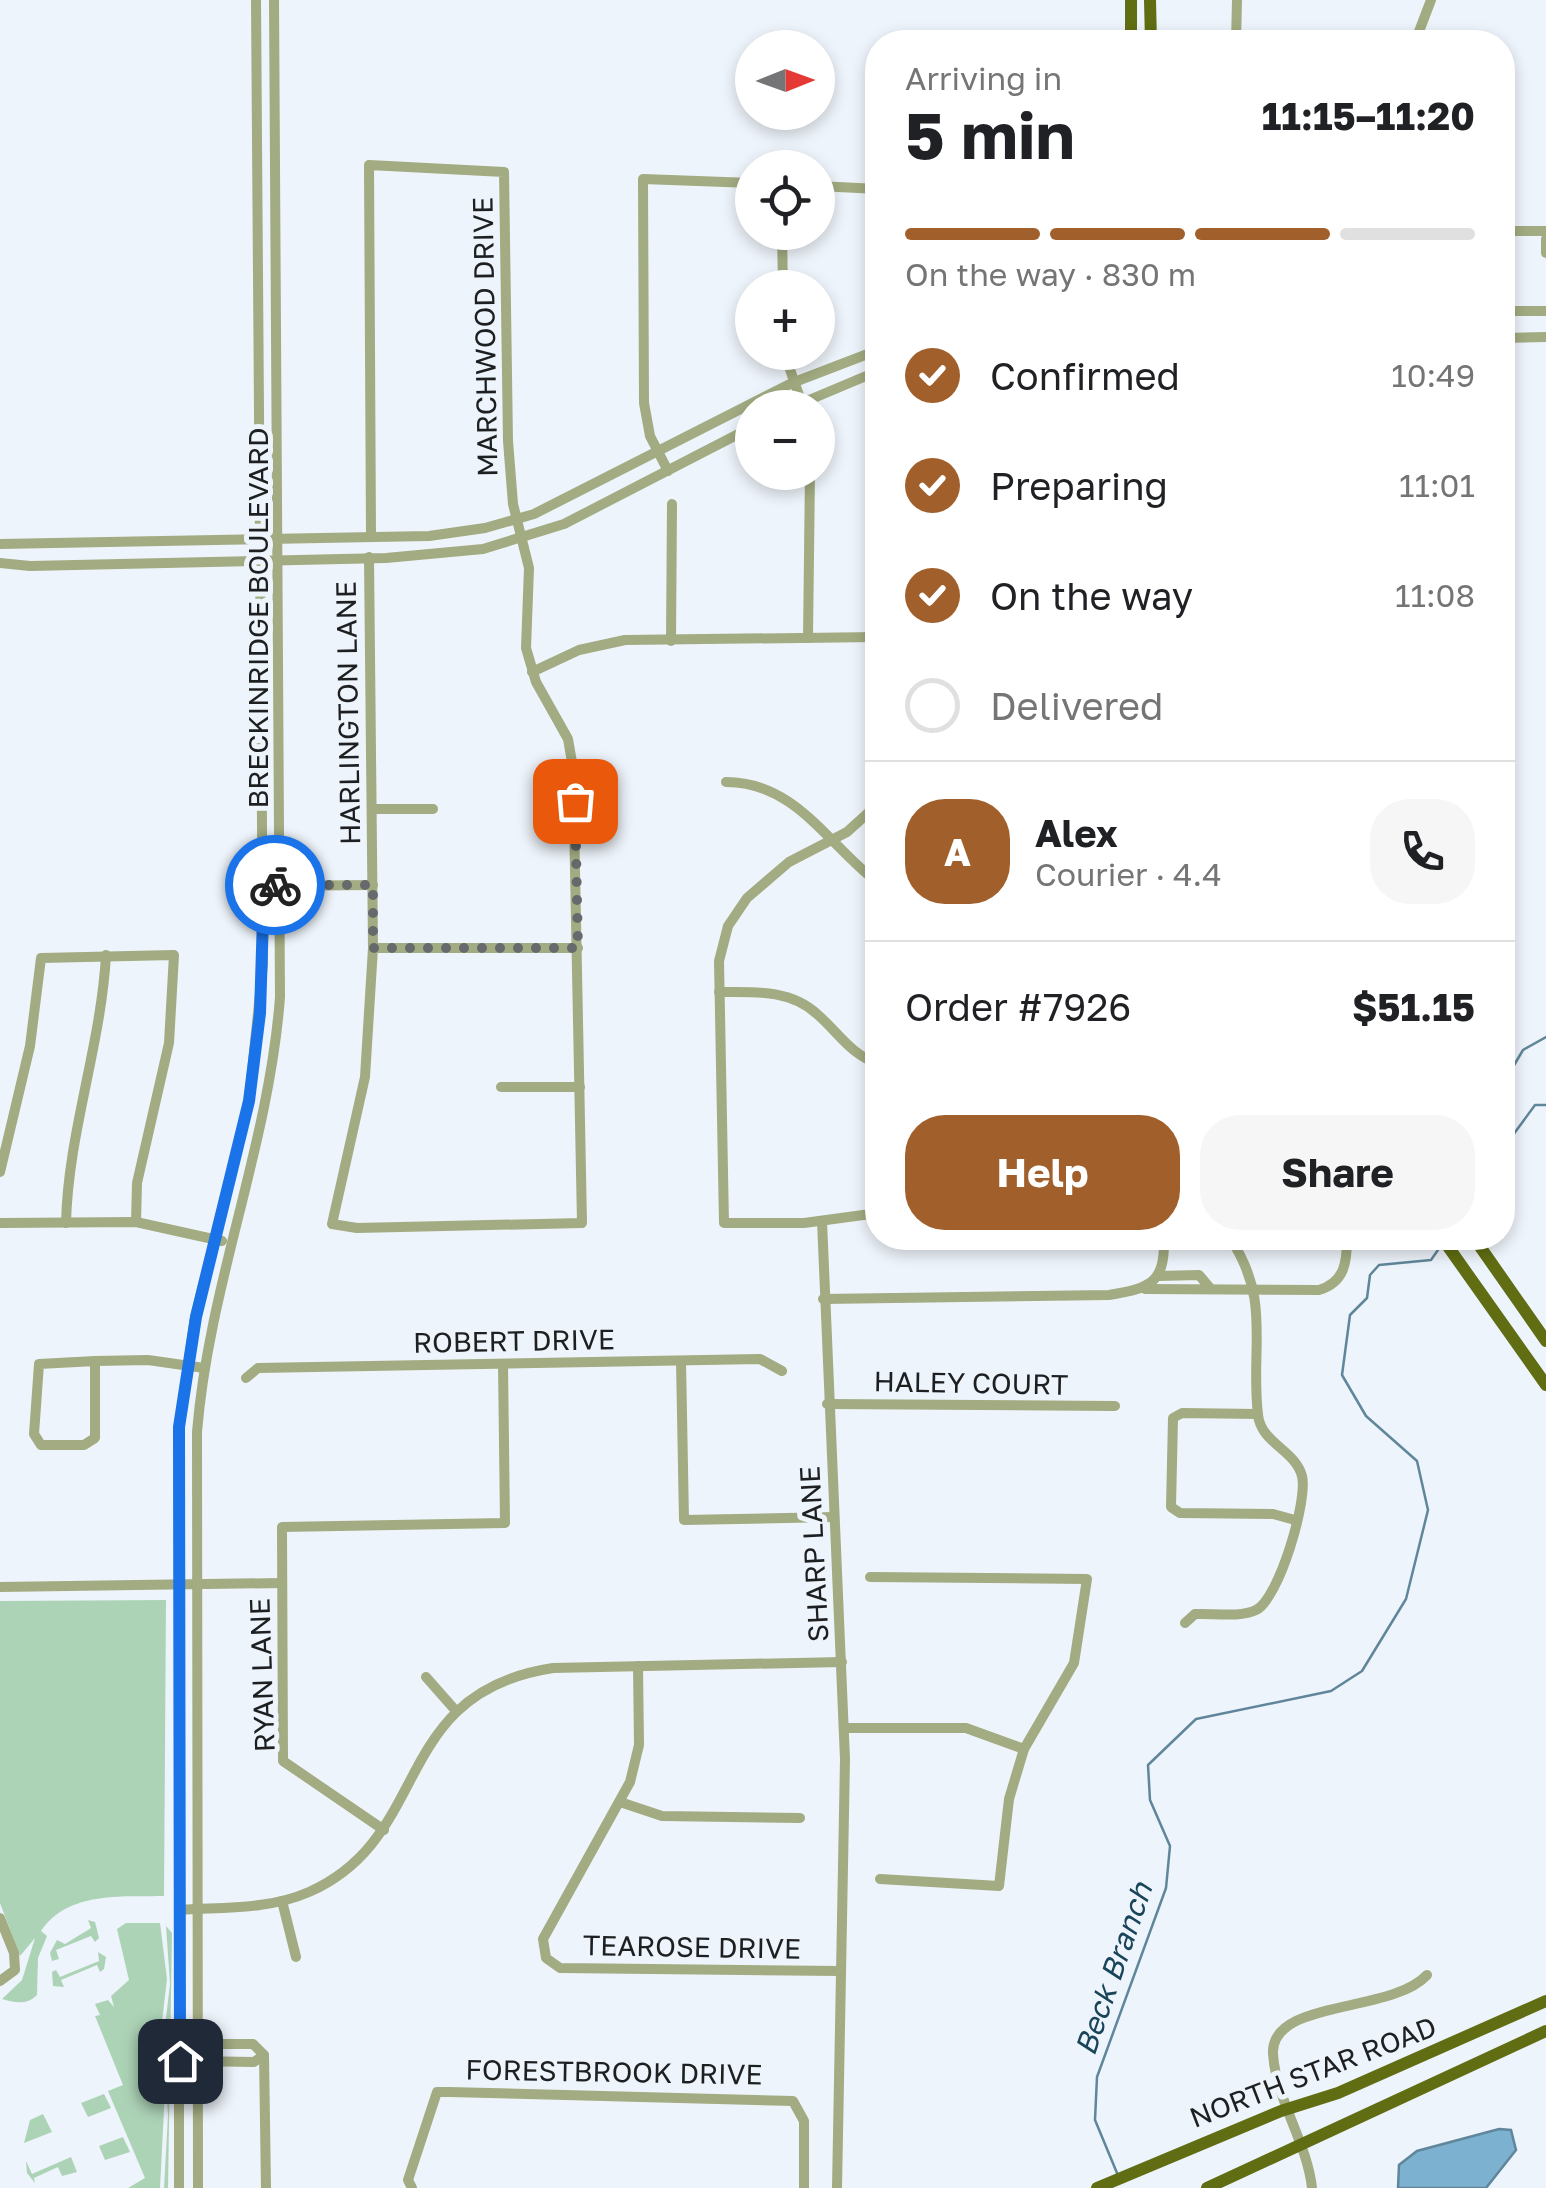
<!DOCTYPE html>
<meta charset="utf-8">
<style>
:root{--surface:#fff;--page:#f6f6f6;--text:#202124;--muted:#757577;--line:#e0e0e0;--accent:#a1602b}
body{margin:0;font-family:"Golos Text",sans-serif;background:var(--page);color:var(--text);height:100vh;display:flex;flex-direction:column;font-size:38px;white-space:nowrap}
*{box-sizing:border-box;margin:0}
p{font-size:32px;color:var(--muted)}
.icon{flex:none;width:55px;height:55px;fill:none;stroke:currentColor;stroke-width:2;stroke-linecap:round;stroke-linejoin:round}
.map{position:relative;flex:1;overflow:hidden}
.drawer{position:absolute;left:865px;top:30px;width:650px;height:1220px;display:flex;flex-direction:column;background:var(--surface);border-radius:40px;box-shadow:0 5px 15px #0003}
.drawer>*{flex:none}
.needle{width:65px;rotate:89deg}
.fabs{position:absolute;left:735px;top:30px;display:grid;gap:20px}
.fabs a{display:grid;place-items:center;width:100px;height:100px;border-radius:50%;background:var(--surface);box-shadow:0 5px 15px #0003;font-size:50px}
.pin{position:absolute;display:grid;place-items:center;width:85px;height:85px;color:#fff;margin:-42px;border-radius:20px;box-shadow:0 5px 15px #0006}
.courier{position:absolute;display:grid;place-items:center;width:100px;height:100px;margin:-50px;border:8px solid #1a73e8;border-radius:50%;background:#fff;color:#222;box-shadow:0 2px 12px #0007}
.overview em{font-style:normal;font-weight:700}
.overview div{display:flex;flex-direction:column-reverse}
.overview{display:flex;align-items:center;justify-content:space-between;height:170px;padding:0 40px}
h1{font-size:65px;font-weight:700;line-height:75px}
.bar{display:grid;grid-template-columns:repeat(4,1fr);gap:15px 10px;align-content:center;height:120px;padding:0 40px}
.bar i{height:12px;border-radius:8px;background:var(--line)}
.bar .on{background:var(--accent)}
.bar p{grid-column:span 4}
.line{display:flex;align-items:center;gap:25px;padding:0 40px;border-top:2px solid var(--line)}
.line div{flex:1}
.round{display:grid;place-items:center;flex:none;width:105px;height:105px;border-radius:40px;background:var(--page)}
ol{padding:0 40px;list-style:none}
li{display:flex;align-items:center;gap:30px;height:110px}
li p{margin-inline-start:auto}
li .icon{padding:10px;border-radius:50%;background:var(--accent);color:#fff;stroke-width:4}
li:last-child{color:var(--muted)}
li i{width:55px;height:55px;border:5px solid var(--line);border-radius:50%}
.primary-button{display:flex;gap:20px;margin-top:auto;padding:20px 40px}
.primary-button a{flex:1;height:115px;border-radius:40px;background:var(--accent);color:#fff;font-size:40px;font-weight:700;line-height:115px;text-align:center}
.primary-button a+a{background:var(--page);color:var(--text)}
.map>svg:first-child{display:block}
.green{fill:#add3b7}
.water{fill:#7cb2cf;stroke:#60869b;stroke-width:2.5}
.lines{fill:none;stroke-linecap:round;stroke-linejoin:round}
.stream{stroke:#60869b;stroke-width:2.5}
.minor{stroke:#a2ab81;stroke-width:10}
.major{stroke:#606d12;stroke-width:12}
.done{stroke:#666a6d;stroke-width:10;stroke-dasharray:0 18}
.route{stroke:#1a73e8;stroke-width:12}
.labels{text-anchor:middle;stroke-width:10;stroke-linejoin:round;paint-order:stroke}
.street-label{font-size:28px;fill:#1d1f21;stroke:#eef4fb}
.water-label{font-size:30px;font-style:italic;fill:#184559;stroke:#eef4fb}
</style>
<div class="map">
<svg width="1546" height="2188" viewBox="0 0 1546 2188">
<rect width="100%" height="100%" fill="#eef4fb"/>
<g class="green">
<path d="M166,1600L164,1896C122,1897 68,1891 41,1931L47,1936L38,1958L37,1995C27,2005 15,2003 2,1999L22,1980L35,1938L20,1956L0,1903V1601Z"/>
<path d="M88,1920L95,1922L99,1938L95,1942L91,1936L56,1950L59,1959L52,1961L50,1953L57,1940L65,1944L91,1928Z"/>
<path d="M126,1923H160L167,1979L159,2047L165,2090L160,2188H128L145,2178L108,2091L123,2085L95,2016L100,2015L95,2004L108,2000L114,2007L111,1996L129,1980L117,1929Z"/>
<path d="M166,1926L172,1933L168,2188H164L168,2115L163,2044L170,1984Z"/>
<path d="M98,1952L106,1957L104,1969L100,1972L97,1965L61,1980L64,1987L53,1986L52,1972L56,1970L60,1977L99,1961Z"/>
<path d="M104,2094L111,2108L88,2117L81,2103Z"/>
<path d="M43,2114L52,2132L24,2143L30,2120Z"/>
<path d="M123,2137L130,2152L105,2160L99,2146Z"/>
<path d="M71,2157L77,2172L62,2176L58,2167L34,2178L35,2183L27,2173L26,2161L32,2174Z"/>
</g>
<path class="water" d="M1499,2129L1511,2130L1516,2150L1486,2188H1398L1399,2165L1417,2151Z"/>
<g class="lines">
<g class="stream">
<path d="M1513,1135L1535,1105H1546"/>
<path d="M1502,1172L1512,1133L1503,1084L1523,1050L1546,1037"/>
<path d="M1117,2173L1095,2120L1097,2077L1166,1888L1170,1846L1150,1800L1148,1765L1196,1719L1331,1691L1362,1671L1406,1599L1428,1510L1417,1461L1366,1416L1342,1375L1350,1315L1367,1298L1370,1275L1379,1265L1431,1260L1440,1247"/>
</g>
<g class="minor">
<path d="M1236,42L1237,0"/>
<path d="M1415,42L1431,0"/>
<path d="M818,186L878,189"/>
<path d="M1502,231H1546"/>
<path d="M782,232L783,288"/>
<path d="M1546,239V253"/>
<path d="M1502,311H1546"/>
<path d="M1502,338L1546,337"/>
<path d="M784,352L803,407"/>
<path d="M790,408L878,371"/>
<path d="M668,471L650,436L644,403L643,179L752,183"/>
<path d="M0,544L429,536L485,528L534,514L792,383L878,350"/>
<path d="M369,557L373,948L365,1077L332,1224L357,1228L582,1223L573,768L568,739L536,682L526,648L529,568L513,504L508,441L504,172L369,165L371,537"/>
<path d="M0,563L30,566L386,558L483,549L564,524L752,427"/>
<path d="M808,638L810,472"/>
<path d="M671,641L672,504"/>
<path d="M532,672L579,650L625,640L878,637"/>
<path d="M726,782C796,782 828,845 878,883"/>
<path d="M878,804L847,832L789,862L747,898L728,926L719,961L724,1223H804L878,1213"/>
<path d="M372,809H433"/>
<path d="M264,886L373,885"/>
<path d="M373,948H578"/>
<path d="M719,992C753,992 790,989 817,1014C839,1033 849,1053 878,1064"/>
<path d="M501,1087H580"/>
<path d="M0,1172L30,1046L41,958L174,955L169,1043L137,1183L136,1222"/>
<path d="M822,1221L845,1759L837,2188"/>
<path d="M0,1223L136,1222L222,1241"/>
<path d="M66,1223C68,1133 101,1046 106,955"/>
<path d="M1158,1276L1199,1275L1210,1288"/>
<path d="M1145,1289L1319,1290C1345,1282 1347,1262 1347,1238"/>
<path d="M823,1299L1109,1295C1150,1288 1165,1284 1164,1238"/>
<path d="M95,1361V1438L84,1445H41L34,1434L39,1364Z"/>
<path d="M95,1361L148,1360L204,1368"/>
<path d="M681,1361L684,1520L834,1517"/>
<path d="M246,1378L258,1368L760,1359L782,1371"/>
<path d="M827,1404L1115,1406"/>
<path d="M1258,1414L1182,1413L1173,1418L1171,1507L1180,1513L1273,1514L1295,1520"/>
<path d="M870,1577L1087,1579L1074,1663L1024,1749L1009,1799L999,1886L880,1879"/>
<path d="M0,1587L282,1583"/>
<path d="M1185,1623L1195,1614C1212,1613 1240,1618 1256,1610C1279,1599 1308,1500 1302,1476C1295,1450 1261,1443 1258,1415C1250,1347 1272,1301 1230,1238"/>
<path d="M638,1666L639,1745L630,1782L543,1939L546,1958L560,1968L841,1971"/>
<path d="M426,1677L456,1711"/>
<path d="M844,1728H966L1024,1749"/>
<path d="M620,1802L662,1816L800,1818"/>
<path d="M384,1830L283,1761L282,1527L505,1523L503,1364"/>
<path d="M282,1901L296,1957"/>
<path d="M180,1910C223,1907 268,1910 309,1892C434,1837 389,1693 553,1668L842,1662"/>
<path d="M0,1918L14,1953L15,1970L0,1981"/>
<path d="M192,2044H253L264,2055L266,2188"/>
<path d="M192,2061L254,2062L264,2055"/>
<path d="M179,2188V1427L195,1317L249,1101L263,964L256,0"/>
<path d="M198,2188L197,1432C209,1284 269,1145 280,997L274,0"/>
<path d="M412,2188L408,2180L437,2092H449L793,2101L804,2121V2188"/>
<path d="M1312,2188C1307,2142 1276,2100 1273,2054C1270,1999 1391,2014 1427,1975"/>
</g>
<g class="major">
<path d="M1131,0V42"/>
<path d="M1150,0L1151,42"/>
<path d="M1442,1238L1546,1385"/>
<path d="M1474,1238L1546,1341"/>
<path d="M1097,2188L1281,2111L1338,2093L1546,2001"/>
<path d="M1207,2188L1546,2031"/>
</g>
</g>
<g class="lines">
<path class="done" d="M275,885H373V948H578L575,801"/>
<path class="route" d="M180,2061L179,1427L196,1317L249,1101L260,1013L264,886L275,885"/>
</g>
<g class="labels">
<g class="street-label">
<text transform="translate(485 337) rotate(-91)" y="10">MARCHWOOD DRIVE</text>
<text transform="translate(258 618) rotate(-90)" y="10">BRECKINRIDGE BOULEVARD</text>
<text transform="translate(348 713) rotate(-91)" y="10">HARLINGTON LANE</text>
<text transform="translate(514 1341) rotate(-1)" y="10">ROBERT DRIVE</text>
<text transform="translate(971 1383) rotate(1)" y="10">HALEY COURT</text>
<text transform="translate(814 1554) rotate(-93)" y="10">SHARP LANE</text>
<text transform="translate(262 1675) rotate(-92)" y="10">RYAN LANE</text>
<text transform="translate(692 1947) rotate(1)" y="10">TEAROSE DRIVE</text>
<text transform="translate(614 2072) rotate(1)" y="10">FORESTBROOK DRIVE</text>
<text transform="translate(1313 2072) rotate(-21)" y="10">NORTH STAR ROAD</text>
</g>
<g class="water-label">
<text transform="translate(1114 1969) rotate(-71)" y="10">Beck Branch</text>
</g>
</g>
</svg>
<div class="fabs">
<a><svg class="needle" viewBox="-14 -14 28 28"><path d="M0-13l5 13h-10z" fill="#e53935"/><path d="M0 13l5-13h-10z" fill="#757577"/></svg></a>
<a><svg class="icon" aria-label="locate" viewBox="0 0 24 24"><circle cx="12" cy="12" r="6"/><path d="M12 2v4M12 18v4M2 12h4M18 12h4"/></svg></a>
<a>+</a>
<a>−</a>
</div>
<div class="pin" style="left:575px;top:801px;background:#ea580c"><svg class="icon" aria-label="bag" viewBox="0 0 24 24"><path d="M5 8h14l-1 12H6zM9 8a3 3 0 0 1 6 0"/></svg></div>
<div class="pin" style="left:180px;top:2061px;background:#1f2937"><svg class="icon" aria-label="home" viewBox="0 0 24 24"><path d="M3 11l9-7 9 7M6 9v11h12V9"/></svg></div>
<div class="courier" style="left:275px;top:885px"><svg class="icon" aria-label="bike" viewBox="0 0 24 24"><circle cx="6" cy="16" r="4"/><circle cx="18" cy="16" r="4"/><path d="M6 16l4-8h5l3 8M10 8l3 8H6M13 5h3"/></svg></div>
<section class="drawer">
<div class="overview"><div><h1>5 min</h1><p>Arriving in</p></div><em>11:15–11:20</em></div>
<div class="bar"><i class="on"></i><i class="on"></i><i class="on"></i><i></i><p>On the way · 830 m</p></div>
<ol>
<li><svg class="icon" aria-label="check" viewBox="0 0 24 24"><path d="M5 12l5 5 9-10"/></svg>Confirmed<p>10:49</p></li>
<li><svg class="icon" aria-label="check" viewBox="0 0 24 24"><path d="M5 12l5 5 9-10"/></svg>Preparing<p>11:01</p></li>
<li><svg class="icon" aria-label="check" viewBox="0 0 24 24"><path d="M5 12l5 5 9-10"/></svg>On the way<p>11:08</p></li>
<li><i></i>Delivered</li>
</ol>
<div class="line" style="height:180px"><b class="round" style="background:var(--accent);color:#fff">A</b><div><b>Alex</b><p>Courier · 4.4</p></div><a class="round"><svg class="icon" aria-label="phone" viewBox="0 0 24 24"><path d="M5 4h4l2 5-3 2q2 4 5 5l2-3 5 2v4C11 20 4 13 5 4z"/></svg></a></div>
<div class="line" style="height:130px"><div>Order #7926</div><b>$51.15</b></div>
<div class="primary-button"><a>Help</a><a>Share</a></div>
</section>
</div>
